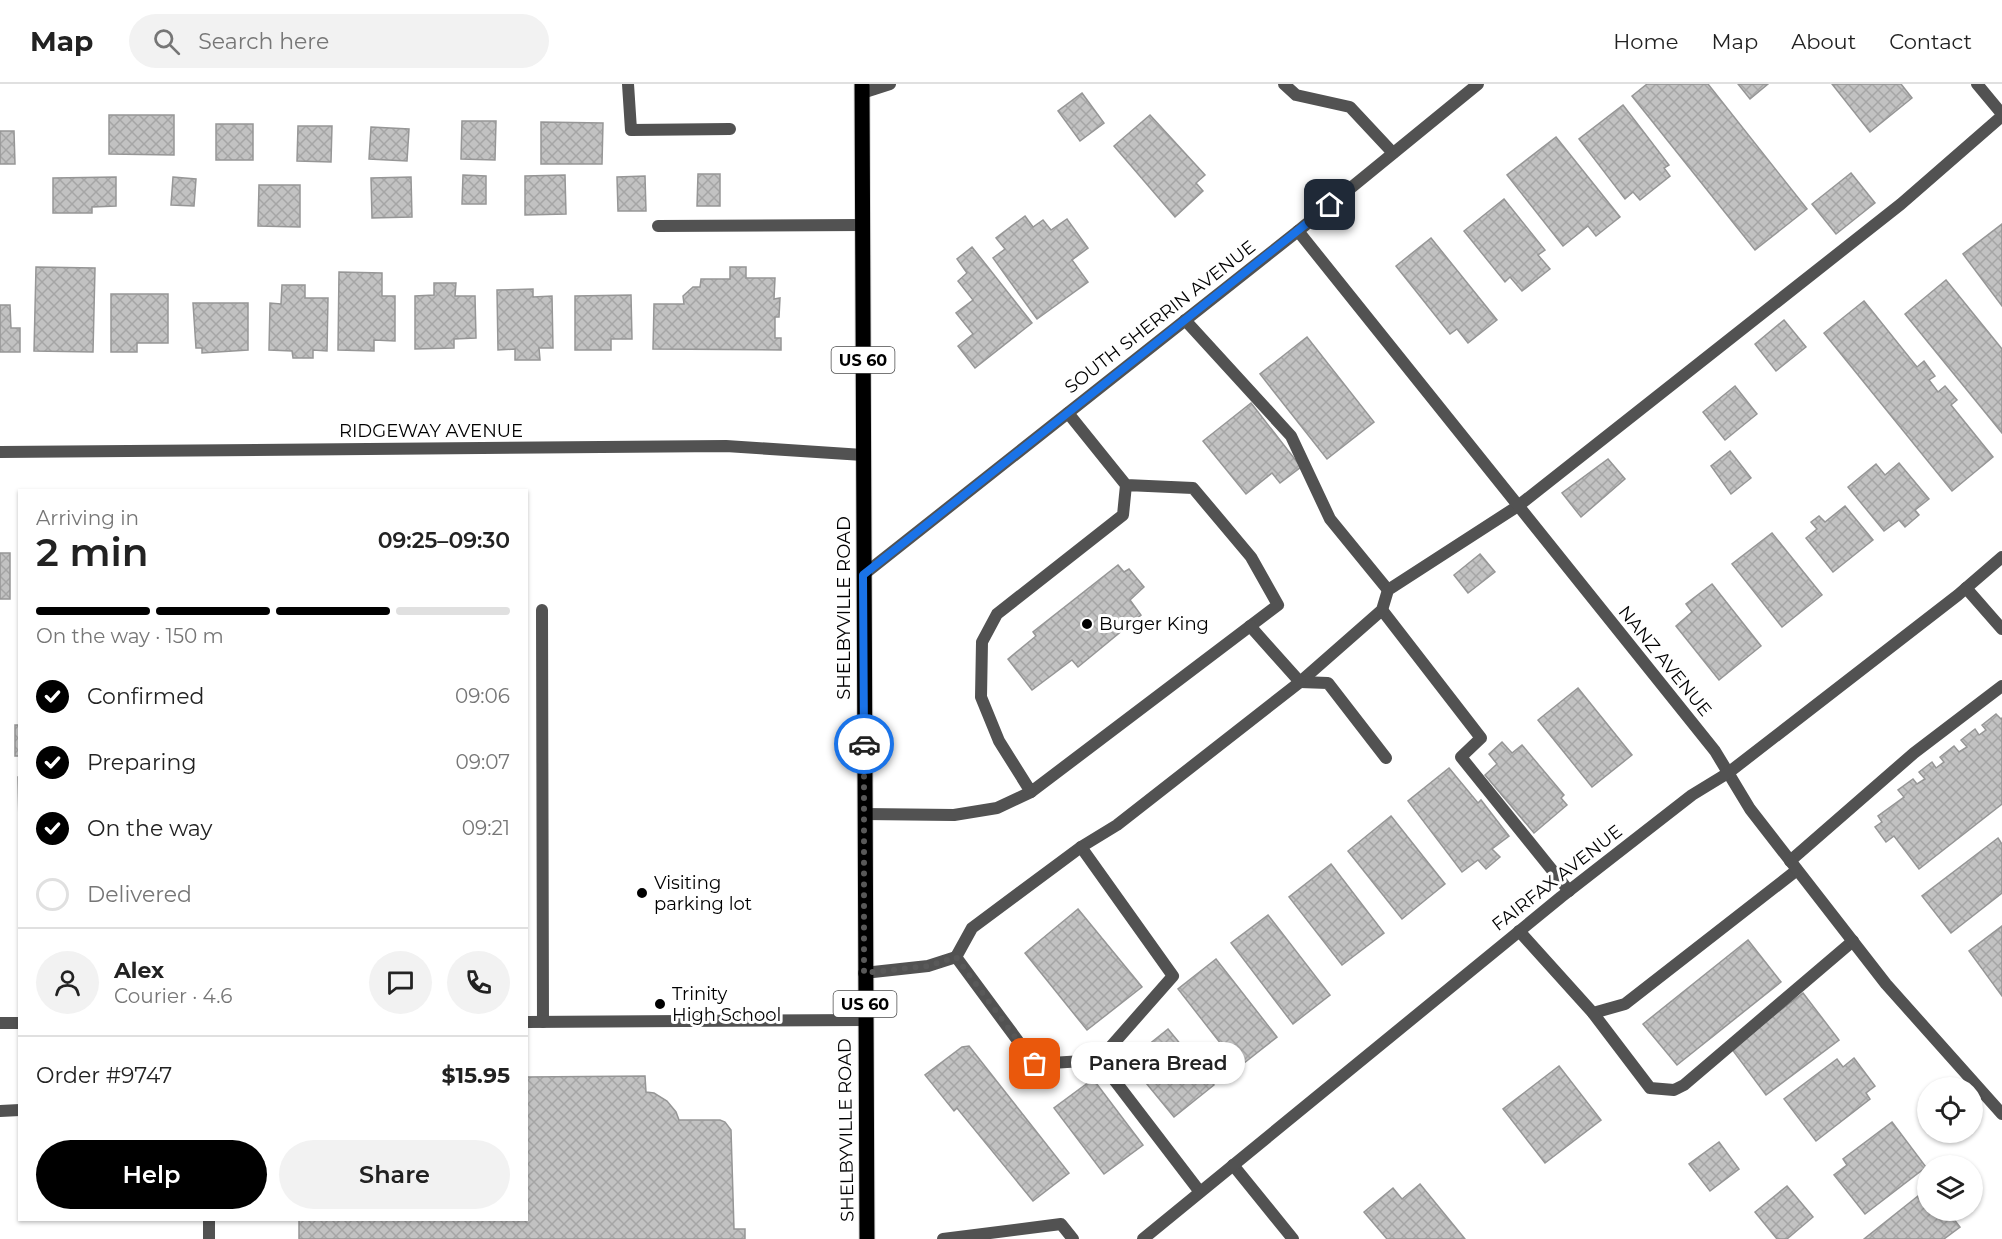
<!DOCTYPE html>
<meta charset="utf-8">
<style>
:root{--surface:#fff;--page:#f2f2f2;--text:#222;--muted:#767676;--line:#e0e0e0;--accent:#000}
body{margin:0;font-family:Montserrat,sans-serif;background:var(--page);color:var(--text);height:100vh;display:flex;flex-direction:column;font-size:22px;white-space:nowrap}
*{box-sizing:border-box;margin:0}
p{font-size:20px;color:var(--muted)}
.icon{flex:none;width:33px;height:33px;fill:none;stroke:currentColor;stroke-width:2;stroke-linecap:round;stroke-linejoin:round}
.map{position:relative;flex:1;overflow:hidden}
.sheet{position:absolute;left:18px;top:405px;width:510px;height:732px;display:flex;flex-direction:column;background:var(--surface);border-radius:0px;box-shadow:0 2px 4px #0004}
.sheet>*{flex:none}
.tools{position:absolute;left:1917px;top:993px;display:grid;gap:12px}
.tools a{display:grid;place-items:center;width:66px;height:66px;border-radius:50%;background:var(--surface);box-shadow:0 2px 4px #0004;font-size:30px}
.pin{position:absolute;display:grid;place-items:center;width:51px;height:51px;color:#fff;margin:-26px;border-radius:12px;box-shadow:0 3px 9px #0006}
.courier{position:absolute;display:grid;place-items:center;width:60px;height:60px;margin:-30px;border:4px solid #1a73e8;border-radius:50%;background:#fff;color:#222;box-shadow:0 2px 8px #0007}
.bubble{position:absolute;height:42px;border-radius:21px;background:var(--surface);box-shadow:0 2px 4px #0004;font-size:20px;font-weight:600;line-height:42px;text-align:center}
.summary em{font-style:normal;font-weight:600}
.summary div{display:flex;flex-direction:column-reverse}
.summary{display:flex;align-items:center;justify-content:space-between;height:102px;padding:0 18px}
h1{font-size:39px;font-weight:600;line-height:45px}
.bar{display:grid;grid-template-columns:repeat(4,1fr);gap:9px 6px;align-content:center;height:72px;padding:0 18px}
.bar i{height:8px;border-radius:4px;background:var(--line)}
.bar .current{background:var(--accent)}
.bar p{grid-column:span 4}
.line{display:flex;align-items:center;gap:15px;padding:0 18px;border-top:2px solid var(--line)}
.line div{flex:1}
.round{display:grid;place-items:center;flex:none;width:63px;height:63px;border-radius:32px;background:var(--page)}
ol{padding:0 18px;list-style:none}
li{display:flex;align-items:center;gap:18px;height:66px}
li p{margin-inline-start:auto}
li .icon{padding:6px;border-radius:50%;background:var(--accent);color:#fff;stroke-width:4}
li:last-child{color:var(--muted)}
li i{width:33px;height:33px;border:3px solid var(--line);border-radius:50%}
.cta{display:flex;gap:12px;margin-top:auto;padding:12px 18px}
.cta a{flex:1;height:69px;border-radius:36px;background:var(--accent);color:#fff;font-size:24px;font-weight:600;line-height:69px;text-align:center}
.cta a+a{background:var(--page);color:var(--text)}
header{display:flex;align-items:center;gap:36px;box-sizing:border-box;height:84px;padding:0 30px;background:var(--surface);border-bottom:2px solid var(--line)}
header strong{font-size:28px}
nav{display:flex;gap:33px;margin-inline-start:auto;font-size:21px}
.search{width:420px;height:54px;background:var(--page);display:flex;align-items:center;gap:15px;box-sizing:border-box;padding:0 21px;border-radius:33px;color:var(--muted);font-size:22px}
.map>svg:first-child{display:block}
.building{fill:url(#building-cross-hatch);stroke:#969696;stroke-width:1.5}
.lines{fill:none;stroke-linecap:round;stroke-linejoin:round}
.primary-casing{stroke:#dbdbdb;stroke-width:17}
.service{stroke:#525252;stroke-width:12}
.minor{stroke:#525252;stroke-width:12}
.primary{stroke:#000;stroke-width:15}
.done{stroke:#595959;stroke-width:6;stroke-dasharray:0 10.8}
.route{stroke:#1a73e8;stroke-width:8}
.poi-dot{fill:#000;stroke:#fff;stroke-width:2}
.labels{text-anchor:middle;stroke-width:6;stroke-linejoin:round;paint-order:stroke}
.shield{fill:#fff;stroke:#4c4c4c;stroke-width:1.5}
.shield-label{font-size:16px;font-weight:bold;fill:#000}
.street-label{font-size:18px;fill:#000;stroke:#fff}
.poi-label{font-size:18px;fill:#000;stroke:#fff;text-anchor:start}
</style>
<header>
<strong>Map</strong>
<div class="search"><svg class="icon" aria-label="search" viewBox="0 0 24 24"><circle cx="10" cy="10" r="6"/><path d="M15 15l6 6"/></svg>Search here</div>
<nav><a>Home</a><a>Map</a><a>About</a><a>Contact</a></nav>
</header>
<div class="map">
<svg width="2002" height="1155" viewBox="0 0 2002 1155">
<defs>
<pattern id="building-cross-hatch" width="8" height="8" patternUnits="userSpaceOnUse" patternTransform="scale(1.5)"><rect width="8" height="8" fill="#c2c2c2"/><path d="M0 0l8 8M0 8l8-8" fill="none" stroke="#a5a5a5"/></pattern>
</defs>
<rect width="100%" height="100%" fill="#fff"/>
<g class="building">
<path d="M1647,0H1708L1807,125L1755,166L1632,12Z"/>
<path d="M1738,0H1768L1750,15Z"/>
<path d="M1832,0H1901L1912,14L1870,48Z"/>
<path d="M1082,9L1104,39L1080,57L1058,27Z"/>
<path d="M1623,21L1669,81L1664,84L1670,92L1640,116L1633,108L1625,115L1579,55Z"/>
<path d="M109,31H174V71L109,70Z"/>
<path d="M1150,31L1205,91L1196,99L1203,107L1175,133L1114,62Z"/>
<path d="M462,37H496L495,76L461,75Z"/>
<path d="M541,38L603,39L602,80H541Z"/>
<rect x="216" y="40" width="37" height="36"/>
<path d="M298,42H332L331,78L297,77Z"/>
<path d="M371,43L409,45L407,77L369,75Z"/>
<path d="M0,47H14L15,80H0Z"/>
<path d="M1556,53L1620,133L1596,152L1588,142L1563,162L1507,91Z"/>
<path d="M1851,89L1875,119L1836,150L1812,120Z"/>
<path d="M698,90H720V122H697Z"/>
<path d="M463,91L486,92V120H462Z"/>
<path d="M565,91L566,130L525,131V92Z"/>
<path d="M645,92L646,127H618L617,93Z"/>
<path d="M116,93V122L92,123V129H53V94Z"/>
<path d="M173,93L196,95L194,122L171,121Z"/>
<path d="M411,93L412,133L372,134L371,94Z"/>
<path d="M259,101H300V143L258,142Z"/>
<path d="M1504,115L1545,166L1538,171L1550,185L1522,207L1510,193L1505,198L1464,147Z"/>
<path d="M1025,132L1033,143L1043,136L1051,146L1067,135L1088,164L1072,176L1088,198L1037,235L993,174L1005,165L996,154Z"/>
<path d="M2002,140V222L1963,170Z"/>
<path d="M1431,154L1497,236L1468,259L1457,245L1450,250L1396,182Z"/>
<path d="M972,163L1032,239L975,284L958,262L973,250L956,229L973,216L958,197L967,189L957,175Z"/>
<path d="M36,183L95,184L93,268L34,267Z"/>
<path d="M730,183H746V194H775L774,215L780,214L779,233H775V254H781V266L653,265L654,220H684L683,212L693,203H700L701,195H730Z"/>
<path d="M339,188L382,189V212H395V257L374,256V267L338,266Z"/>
<path d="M1946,196L2002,265V349L1905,230Z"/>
<path d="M434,199H456L455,212H475L476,254L454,255V264L415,265V212L434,211Z"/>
<path d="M282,201H305V214H328L327,267L313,266V274H293L292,267L269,266L270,219L281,220Z"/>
<path d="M533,205V213L552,212L553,264H539L540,276H515V265L498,266L497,206Z"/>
<path d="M111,210H168V259H137V268H111Z"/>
<path d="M631,211L632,255H611V266H575V212Z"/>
<path d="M1864,217L1917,283L1924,277L1935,292L1929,296L1938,308L1945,302L1957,316L1951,321L1993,373L1952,407L1824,249Z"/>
<path d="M193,219H248V266L202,269V264H196Z"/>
<path d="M0,221H10L11,244H20V268H0Z"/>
<path d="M1784,236L1806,263L1776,287L1755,260Z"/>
<path d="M1307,253L1374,338L1327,375L1260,290Z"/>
<path d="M1735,302L1757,330L1725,356L1703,328Z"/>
<path d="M1251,319L1301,383L1280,399L1272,389L1246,410L1203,357Z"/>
<path d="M1730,367L1751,394L1731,410L1711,382Z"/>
<path d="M1608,375L1625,395L1581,433L1562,409Z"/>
<path d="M1899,379L1929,415L1915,426L1919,431L1905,443L1899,436L1884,447L1848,403L1876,380L1885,391Z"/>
<path d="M1845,422L1873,456L1833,488L1806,454L1817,445L1811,438L1819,432L1825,438Z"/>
<path d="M1772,449L1822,511L1782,543L1732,480Z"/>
<rect x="0" y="469" width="10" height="46"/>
<path d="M1480,470L1495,488L1468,509L1454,491Z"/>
<path d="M1118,481L1124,488L1129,485L1144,503L1130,516L1141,531L1078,583L1072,576L1032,606L1008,575L1036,552L1033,548Z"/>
<path d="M1712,500L1761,562L1719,596L1676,542L1692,528L1686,520Z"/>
<path d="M1578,604L1632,671L1592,703L1538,636Z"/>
<path d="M1996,630L2001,635L2002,634V720L1919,785L1894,752L1886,758L1875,743L1882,738L1878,732L1904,713L1898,706L1913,695L1917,700L1925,695L1919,688L1932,678L1936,684L1944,678L1940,673L1954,662L1959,668L1967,663L1961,656L1975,645L1979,651L1986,646L1982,641Z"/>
<rect x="15" y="641" width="5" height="31"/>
<path d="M1502,658L1512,669L1522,661L1564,711L1561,714L1567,721L1534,749L1485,691L1497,680L1489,670Z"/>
<path d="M1449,684L1478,719L1481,716L1509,752L1492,765L1500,773L1486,785L1478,776L1462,788L1408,717Z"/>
<path d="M18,693H20L19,740Z"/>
<path d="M1391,732L1445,800L1402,835L1348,767Z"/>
<path d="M1998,754L2002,760V809L1951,849L1922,812Z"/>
<path d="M1331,780L1384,849L1342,881L1289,813Z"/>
<path d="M1078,825L1142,903L1087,946L1025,869Z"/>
<path d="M1268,831L1330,911L1293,940L1231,859Z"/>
<path d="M2002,842V912L1969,867Z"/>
<path d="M1748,856L1781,898L1677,981L1643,940Z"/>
<path d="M1216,875L1277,953L1239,983L1178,905Z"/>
<path d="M1803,909L1839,956L1766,1011L1731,964Z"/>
<path d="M1168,945L1214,1001L1174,1033L1128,977Z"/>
<path d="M969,962L1069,1089L1033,1117L957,1024L954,1027L925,991L962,963Z"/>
<path d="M1854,974L1875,1002L1866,1009L1870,1015L1816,1057L1784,1015L1837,975L1843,983Z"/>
<path d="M1559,982L1601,1036L1545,1079L1503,1025Z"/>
<path d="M645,992L646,1008L654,1009L667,1017L676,1028L679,1036H720L725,1038L731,1046L734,1145H745V1155H299V1136H526V993Z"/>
<path d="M1093,995L1143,1061L1104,1090L1054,1024Z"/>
<path d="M1892,1038L1926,1083L1865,1130L1834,1091L1847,1081L1843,1075Z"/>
<path d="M1719,1058L1739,1085L1710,1107L1689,1080Z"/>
<path d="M1420,1100L1465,1155H1387L1364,1128L1393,1104L1402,1115Z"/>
<path d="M1787,1102L1813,1133L1787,1155H1777L1755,1128Z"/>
<path d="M1928,1104V1126H1947L1960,1143L1944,1155H1864Z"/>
</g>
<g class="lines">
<defs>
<path id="primary" d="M862,0L867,1155"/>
</defs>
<use href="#primary" class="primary-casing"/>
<g class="service">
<path d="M628,0L631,46L730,45"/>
<path d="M1284,0L1296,11L1350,23L1393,69"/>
<path d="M862,9L890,0"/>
<path d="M658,142L862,141"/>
<path d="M1185,236L1291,352L1330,435L1388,506"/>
<path d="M1068,329L1126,401L1123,431L997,530L982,558L981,613L999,657L1031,708L1278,521L1251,473L1193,404L1126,401"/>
<path d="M1966,504L2002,545"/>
<path d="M542,526L543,938"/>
<path d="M1382,526L1481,654L1461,673L1569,807"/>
<path d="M1300,598L1382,526L1388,506L1518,422L1901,120L2002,32"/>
<path d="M1300,598L1328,599L1386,674"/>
<path d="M864,730L954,731L997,724L1031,708"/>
<path d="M1081,763L1173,892L1099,976"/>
<path d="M1790,777L1914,669L2002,602"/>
<path d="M1519,847L1593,929L1625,920L1797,786"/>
<path d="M864,889L928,882L956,873"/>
<path d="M1593,929L1650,1004L1674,1006L1684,1001L1853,857"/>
<path d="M0,1027L20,1026"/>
<path d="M1200,1108L1099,976L1035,980L956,873L972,844L1081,763L1117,741L1300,598L1250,542"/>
<path d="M209,1155V1136"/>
<path d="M943,1155L1061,1140L1073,1155"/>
</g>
<g class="minor">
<path d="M1977,0L2002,30"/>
<path d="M1298,147L1715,667L1750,725L1886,900L2002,1030"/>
<path d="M0,368L726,362L863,371"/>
<path d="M863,491L1298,147L1478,0"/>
<path d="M526,938L865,936"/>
<path d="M0,939H20"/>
<path d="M1233,1081L1293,1155"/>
<path d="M1143,1155L1561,813L1692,711L1728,689L1958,511L2002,473"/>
</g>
<use href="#primary" class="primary"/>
</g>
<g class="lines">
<path class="done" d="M864,660V889L928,882L956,873L1035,980"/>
<path class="route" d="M864,660L863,491L1330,121"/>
</g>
<g class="poi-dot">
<circle cx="1087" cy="540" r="6"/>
<circle cx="642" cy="809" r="6"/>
<circle cx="660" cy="920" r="6"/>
</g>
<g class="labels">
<g class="shield">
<rect x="831.5" y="263" width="63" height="26" rx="4.5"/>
<rect x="833.5" y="907" width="63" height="26" rx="4.5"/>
</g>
<g class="shield-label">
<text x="863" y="282">US 60</text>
<text x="865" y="926">US 60</text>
</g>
<g class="street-label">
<text transform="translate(1160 233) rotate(-38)" y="6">SOUTH SHERRIN AVENUE</text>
<text x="431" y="353">RIDGEWAY AVENUE</text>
<text transform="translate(844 524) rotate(-90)" y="6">SHELBYVILLE ROAD</text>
<text transform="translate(1665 577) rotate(51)" y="6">NANZ AVENUE</text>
<text transform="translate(1557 794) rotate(-38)" y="6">FAIRFAX AVENUE</text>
<text transform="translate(846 1046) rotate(-91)" y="6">SHELBYVILLE ROAD</text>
</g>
<g class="poi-label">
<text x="1099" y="546">Burger King</text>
<text x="654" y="805">Visiting<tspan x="654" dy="21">parking lot</tspan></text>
<text x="672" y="916">Trinity<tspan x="672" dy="21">High School</tspan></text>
</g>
</g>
</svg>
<div class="tools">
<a><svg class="icon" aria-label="locate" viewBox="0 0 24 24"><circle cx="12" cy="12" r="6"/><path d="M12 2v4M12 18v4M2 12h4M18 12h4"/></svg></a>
<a><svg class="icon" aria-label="layers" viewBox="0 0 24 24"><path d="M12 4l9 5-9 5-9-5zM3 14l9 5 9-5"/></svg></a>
</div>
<div class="pin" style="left:1035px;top:980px;background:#ea580c"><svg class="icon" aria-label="bag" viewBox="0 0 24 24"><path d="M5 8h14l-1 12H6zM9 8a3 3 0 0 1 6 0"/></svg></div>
<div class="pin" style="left:1330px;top:121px;background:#1f2937"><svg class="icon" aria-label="home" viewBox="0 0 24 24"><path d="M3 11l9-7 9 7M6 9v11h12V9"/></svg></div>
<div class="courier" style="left:864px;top:660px"><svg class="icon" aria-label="car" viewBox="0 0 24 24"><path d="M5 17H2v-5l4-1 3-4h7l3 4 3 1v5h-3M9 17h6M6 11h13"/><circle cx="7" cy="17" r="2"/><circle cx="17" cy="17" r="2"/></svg></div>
<div class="bubble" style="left:1071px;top:958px;width:174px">Panera Bread</div>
<section class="sheet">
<div class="summary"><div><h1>2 min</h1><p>Arriving in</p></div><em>09:25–09:30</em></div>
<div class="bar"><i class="current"></i><i class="current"></i><i class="current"></i><i></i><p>On the way · 150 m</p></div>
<ol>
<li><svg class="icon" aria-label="check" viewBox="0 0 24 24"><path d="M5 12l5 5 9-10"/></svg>Confirmed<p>09:06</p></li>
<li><svg class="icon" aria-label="check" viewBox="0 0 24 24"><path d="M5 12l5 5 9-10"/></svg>Preparing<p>09:07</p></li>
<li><svg class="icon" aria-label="check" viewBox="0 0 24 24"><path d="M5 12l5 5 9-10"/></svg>On the way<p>09:21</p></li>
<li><i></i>Delivered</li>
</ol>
<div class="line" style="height:108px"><a class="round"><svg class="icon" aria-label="person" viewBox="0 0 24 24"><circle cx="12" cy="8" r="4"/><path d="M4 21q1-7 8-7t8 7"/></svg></a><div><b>Alex</b><p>Courier · 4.6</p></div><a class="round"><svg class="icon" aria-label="chat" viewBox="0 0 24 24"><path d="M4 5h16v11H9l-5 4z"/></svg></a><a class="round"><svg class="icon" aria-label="phone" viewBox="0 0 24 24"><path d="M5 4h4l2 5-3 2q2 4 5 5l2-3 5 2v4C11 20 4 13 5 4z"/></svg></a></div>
<div class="line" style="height:78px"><div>Order #9747</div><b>$15.95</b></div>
<div class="cta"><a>Help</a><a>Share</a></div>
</section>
</div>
